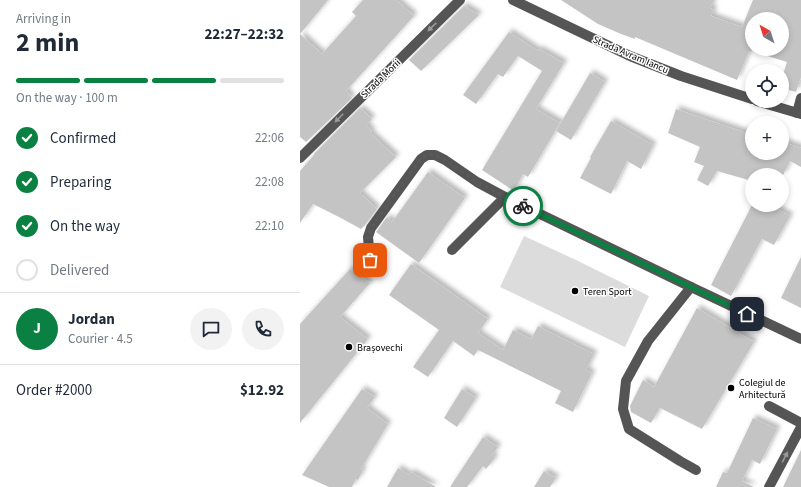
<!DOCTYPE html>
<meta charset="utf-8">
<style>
:root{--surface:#fff;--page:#f2f2f3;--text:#1f2937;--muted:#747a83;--line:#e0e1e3;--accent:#0b8043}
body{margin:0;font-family:"Source Sans 3",sans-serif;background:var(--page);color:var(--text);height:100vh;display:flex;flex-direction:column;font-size:15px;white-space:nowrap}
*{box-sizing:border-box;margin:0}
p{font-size:13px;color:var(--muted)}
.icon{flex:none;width:22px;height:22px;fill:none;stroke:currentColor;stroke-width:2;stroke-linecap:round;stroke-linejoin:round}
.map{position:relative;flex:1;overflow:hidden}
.drawer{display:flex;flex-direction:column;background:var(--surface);width:300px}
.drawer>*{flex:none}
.needle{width:26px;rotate:321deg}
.tools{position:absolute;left:445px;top:12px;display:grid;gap:8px}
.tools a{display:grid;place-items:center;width:44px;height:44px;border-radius:50%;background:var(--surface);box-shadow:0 2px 6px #0003;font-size:20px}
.pin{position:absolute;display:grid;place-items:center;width:34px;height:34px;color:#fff;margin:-17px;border-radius:8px;box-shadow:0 2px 6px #0006}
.courier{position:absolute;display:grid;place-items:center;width:40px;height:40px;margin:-20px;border:3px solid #0b8043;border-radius:50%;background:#fff;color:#222;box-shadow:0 1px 5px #0007}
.headline em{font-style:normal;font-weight:700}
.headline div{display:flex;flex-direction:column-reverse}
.headline{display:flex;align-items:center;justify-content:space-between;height:68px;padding:0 16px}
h1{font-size:26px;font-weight:700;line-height:30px}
.bar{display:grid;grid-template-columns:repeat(4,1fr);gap:6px 4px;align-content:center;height:48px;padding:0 16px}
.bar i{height:5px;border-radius:3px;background:var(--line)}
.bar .on{background:var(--accent)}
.bar p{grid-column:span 4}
.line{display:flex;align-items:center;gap:10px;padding:0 16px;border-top:1px solid var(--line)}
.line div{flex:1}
.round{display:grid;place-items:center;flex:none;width:42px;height:42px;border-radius:21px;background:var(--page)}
ol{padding:0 16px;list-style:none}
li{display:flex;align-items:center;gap:12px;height:44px}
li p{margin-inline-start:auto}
li .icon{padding:4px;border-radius:50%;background:var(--accent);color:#fff;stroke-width:4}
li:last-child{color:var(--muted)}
li i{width:22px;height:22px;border:2px solid var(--line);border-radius:50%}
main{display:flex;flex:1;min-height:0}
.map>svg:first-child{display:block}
.green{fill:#dcdcdc}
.building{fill:#c4c4c4;filter:url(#shadow)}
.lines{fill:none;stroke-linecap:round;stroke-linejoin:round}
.minor{stroke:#555;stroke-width:10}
.oneway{fill:#999}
.done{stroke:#595959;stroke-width:4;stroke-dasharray:0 7.2}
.route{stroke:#0b8043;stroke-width:5}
.poi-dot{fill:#000;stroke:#fff;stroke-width:1.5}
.labels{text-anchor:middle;stroke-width:3;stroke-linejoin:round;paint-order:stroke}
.street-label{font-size:10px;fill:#000;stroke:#fff}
.poi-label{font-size:10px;fill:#000;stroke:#fff;text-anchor:start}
</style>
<main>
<section class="drawer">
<div class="headline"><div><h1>2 min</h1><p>Arriving in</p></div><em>22:27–22:32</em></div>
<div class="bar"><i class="on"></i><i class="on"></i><i class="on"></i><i></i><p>On the way · 100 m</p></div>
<ol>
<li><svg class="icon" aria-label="check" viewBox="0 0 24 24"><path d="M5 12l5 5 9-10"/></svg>Confirmed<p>22:06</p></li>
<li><svg class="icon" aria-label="check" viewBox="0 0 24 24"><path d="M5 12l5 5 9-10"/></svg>Preparing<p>22:08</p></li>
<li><svg class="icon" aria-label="check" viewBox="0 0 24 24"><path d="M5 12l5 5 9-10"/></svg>On the way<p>22:10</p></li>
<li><i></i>Delivered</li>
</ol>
<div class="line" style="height:72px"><b class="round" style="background:var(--accent);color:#fff">J</b><div><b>Jordan</b><p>Courier · 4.5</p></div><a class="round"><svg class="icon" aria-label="chat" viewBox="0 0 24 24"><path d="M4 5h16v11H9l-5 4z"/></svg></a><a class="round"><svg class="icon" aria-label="phone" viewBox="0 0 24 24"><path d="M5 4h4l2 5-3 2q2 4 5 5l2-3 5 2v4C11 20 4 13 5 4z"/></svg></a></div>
<div class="line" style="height:52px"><div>Order #2000</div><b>$12.92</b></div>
</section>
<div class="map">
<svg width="501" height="487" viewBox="0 0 501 487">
<defs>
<filter id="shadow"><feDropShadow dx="3.5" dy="-3.5" stdDeviation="2" flood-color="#0004"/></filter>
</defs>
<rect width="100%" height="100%" fill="#fff"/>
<path class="green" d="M224,236L274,259L349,296L325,347L200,287Z"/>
<g class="building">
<path d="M0,0H28L0,34L22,54L56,16L52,12L63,0H96L114,16L46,91L52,98L6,142L0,137Z"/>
<path d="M261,0H414L410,8L414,10L411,16L442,27L453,0H501V77L496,92L482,88V78L487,62L455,52V49H482V19H452V51H449L437,80L335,37V39L321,34L298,24Z"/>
<path d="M164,6L179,15L121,71L109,60L159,11Z"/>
<path d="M209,32L238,51L239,49L264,63L236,109L260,123L228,177L223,174L214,191L182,170L242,71L218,56L203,77L198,74L176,104L163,95Z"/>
<path d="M290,73L305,82L271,140L256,131Z"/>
<path d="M60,108L72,119L66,125L72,131L70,133L96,157L60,193L77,209L65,225L61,229L39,217L13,204L0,223V171L14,155V154Z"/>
<path d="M376,109L452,135V153H482V145L483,142L501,148V167L490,161L483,175H452V181L417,171L408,186L397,180L404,166L394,162L400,147L368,133Z"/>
<path d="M311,121L353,145L341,169L327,161L311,194L280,178L291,158L290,157Z"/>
<path d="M128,172L165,198L119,263L76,232L87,217L92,222Z"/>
<path d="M452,205H470L490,216L474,245L462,239L431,296L411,285Z"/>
<path d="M501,257V308L481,298Z"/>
<path d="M111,264L188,319L178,333L203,350L213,330L231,339L238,326L294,354L286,370L292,373L273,412L255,403L261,391L178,350L174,356L153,341L128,377L113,367L139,330L89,295Z"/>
<path d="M50,269L70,283L40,317L68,339L0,423V324Z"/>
<path d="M397,308L454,342L402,429L360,408L351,423L331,412L330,406L343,380L354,387Z"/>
<path d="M62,389L75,397L67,408L88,424L61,469L63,470L58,480L56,479L52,487H29L2,475Z"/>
<path d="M162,389L176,398L157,427L144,418Z"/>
<path d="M453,418L477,429L460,464L452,460L442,481L454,487H416L423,472L427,473Z"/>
<path d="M183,437L198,447L192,455L195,458L186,469L183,466L167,487H150Z"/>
<path d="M501,450V487H483Z"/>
<path d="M98,468L109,475L111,472L136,487H87Z"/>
<path d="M244,471L256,478L250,487H234Z"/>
</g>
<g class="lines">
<g class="minor">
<path d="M213,0L330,56L381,76L452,99"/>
<path d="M457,101L501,114"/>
<path d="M497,113L501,98"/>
<path d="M0,158L160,0"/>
<path d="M152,250L205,197"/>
<path d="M70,260L68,237L71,228L121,159L127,155H135L145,160L177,182L205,197L391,287L348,341L326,381L323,409L329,429L380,461L396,470"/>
<path d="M391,287L501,339"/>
<path d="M469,406L501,423"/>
<path d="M469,487L501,427"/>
</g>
</g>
<defs><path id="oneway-solid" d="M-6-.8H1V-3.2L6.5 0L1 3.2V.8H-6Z"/></defs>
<g class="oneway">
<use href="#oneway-solid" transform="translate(132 27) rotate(136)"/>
<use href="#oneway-solid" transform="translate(39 118) rotate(135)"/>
<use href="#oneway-solid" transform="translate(485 457) rotate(-62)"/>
</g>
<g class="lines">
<path class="done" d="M70,260L68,237L71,228L112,170L121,159L127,154L135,155L145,160L177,182L223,206"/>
<path class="route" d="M223,206L447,314"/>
</g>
<g class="poi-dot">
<circle cx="275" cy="291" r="4"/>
<circle cx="49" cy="347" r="4"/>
<circle cx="431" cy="388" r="4"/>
</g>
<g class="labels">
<g class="street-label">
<text transform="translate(331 54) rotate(23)" y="4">Strada Avram Iancu</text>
<text transform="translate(80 78) rotate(-44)" y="4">Strada Morii</text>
</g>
<g class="poi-label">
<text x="283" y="295">Teren Sport</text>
<text x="57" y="351">Brașovechi</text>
<text x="439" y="386">Colegiul de<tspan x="439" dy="12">Arhitectură</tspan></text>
</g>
</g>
</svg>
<div class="tools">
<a><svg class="needle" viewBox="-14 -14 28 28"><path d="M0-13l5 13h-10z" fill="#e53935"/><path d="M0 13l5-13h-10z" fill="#747a83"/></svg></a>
<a><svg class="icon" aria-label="locate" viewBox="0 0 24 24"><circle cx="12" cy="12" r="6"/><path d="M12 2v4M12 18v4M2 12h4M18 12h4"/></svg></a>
<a>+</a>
<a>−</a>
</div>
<div class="pin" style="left:70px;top:260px;background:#ea580c"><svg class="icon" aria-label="bag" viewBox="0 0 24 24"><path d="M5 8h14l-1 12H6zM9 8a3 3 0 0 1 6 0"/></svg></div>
<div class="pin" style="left:447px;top:314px;background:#1f2937"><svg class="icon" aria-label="home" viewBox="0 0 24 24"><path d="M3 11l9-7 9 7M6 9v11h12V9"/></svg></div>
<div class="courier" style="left:223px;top:206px"><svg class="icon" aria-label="bike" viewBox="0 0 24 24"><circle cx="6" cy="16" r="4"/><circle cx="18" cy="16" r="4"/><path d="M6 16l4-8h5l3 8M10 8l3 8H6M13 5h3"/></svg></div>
</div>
</main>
